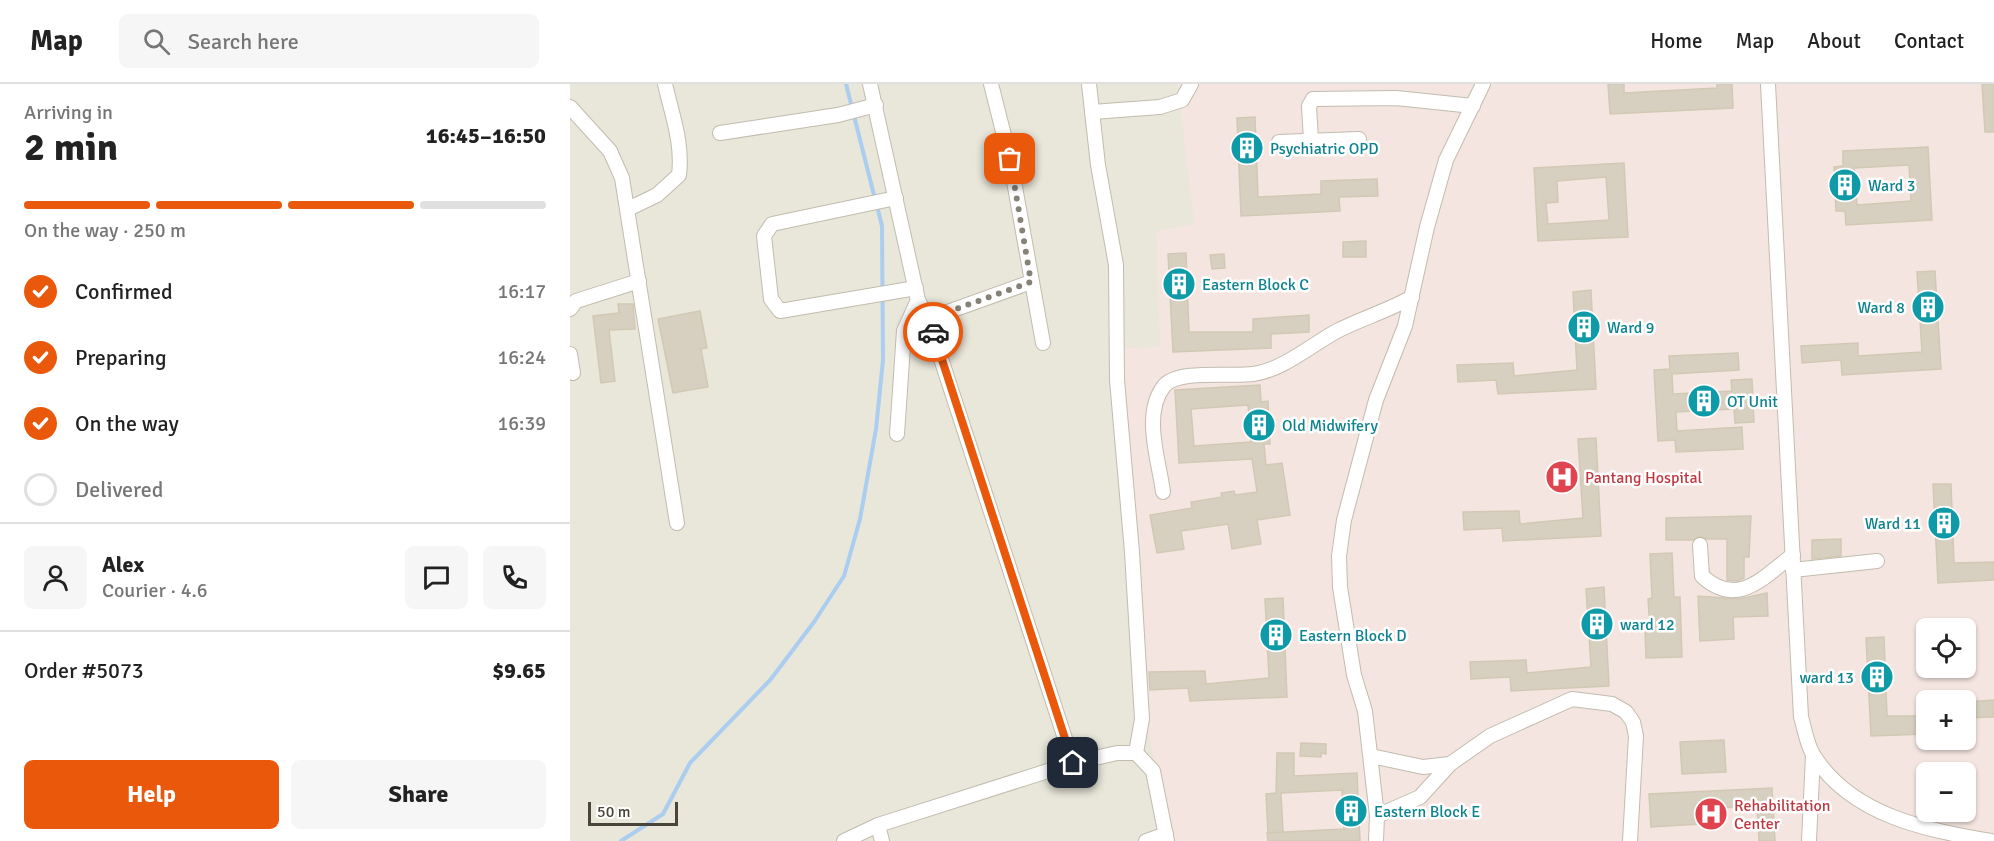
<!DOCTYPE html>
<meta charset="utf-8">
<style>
:root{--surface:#fff;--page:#f6f6f6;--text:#222;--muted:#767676;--line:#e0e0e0;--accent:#ea580c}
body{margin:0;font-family:Signika,sans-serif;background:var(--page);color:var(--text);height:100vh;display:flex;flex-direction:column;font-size:22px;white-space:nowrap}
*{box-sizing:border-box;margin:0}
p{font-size:20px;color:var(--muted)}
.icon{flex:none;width:33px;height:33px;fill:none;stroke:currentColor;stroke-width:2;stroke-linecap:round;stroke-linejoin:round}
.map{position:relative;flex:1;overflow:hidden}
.drawer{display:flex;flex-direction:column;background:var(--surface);width:570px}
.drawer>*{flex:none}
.controls{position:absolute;left:1346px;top:534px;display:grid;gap:12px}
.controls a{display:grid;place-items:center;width:60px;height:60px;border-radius:9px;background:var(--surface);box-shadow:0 2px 4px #0004;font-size:30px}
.scale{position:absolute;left:18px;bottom:15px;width:90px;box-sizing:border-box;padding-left:6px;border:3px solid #4a4539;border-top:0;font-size:16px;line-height:21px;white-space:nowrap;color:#4a4539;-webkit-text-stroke:4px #fff;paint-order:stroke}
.pin{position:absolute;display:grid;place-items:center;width:51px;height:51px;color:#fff;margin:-26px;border-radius:12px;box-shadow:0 3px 9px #0006}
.courier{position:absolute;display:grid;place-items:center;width:60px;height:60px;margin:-30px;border:4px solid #ea580c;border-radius:50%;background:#fff;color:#222;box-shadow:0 2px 8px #0007}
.summary em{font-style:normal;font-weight:700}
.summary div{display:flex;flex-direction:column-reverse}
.summary{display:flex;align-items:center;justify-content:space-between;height:102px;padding:0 24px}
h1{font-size:39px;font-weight:700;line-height:45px}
.bar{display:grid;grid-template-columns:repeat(4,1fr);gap:9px 6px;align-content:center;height:72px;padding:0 24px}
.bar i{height:8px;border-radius:4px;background:var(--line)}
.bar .current{background:var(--accent)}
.bar p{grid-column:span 4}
.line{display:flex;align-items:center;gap:15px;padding:0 24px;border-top:2px solid var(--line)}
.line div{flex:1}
.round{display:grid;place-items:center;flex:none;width:63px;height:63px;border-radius:9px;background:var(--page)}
ol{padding:0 24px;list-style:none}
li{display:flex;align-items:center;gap:18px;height:66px}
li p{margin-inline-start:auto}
li .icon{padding:6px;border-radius:50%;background:var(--accent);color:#fff;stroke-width:4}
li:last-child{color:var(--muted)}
li i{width:33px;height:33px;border:3px solid var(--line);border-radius:50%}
.action{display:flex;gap:12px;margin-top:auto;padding:12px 24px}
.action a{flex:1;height:69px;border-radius:9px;background:var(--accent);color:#fff;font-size:24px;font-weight:700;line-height:69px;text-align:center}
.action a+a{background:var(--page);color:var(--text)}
header{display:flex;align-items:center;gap:36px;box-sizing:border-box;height:84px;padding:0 30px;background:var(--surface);border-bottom:2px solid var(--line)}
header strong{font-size:28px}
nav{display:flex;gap:33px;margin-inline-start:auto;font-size:21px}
.search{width:420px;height:54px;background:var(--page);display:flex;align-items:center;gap:15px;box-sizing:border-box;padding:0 21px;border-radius:9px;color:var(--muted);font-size:22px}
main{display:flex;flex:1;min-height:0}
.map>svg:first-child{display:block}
.residential{fill:#e9e6da;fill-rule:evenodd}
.medical{fill:#f5e5e0;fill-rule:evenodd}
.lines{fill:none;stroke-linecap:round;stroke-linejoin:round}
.stream{stroke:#aacdf0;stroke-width:4}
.building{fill:#d7d0c1;stroke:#d2c9b4;stroke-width:1.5;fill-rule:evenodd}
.minor-casing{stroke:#c1bcae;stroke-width:16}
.minor{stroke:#fff;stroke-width:14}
.done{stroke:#868278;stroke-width:6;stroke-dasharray:0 10.8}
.route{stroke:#ea580c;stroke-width:8}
.labels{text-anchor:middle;stroke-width:5;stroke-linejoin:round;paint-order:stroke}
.culture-label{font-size:16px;fill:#0d838f;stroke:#fff;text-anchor:start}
.health-label{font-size:16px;fill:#be3a42;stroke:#fff;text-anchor:start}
</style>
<header>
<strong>Map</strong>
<div class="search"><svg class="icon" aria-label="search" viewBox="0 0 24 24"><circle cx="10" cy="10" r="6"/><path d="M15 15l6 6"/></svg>Search here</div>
<nav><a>Home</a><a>Map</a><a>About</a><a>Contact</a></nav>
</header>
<main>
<section class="drawer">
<div class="summary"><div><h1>2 min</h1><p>Arriving in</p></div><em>16:45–16:50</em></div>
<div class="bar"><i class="current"></i><i class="current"></i><i class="current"></i><i></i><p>On the way · 250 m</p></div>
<ol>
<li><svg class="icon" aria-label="check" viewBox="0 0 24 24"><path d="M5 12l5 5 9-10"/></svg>Confirmed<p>16:17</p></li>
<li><svg class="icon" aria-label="check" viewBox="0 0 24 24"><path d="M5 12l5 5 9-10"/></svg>Preparing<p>16:24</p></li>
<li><svg class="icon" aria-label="check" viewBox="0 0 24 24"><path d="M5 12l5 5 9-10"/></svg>On the way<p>16:39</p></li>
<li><i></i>Delivered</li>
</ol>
<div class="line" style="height:108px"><a class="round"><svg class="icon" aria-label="person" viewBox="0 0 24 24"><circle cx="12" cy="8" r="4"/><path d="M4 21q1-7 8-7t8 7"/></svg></a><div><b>Alex</b><p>Courier · 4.6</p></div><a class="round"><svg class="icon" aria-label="chat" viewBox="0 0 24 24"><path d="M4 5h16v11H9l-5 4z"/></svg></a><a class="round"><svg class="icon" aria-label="phone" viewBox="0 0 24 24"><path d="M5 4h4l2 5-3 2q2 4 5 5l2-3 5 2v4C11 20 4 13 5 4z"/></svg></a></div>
<div class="line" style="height:78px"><div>Order #5073</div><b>$9.65</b></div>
<div class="action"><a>Help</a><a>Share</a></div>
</section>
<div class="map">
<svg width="1424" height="757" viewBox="0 0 1424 757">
<rect width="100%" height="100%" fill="#f5f3ec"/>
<path class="residential" d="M0,0H1424V757H0ZM1356,544H1395V584H1356ZM1356,616H1395V656H1356ZM1356,688H1395V728H1356Z"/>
<path class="medical" d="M608,0H1424V757H602L576,640L550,264L590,263L586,147L624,140ZM1356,544H1395V584H1356ZM1356,616H1395V656H1356ZM1356,688H1395V728H1356Z"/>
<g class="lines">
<g class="stream">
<path d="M276,0L305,115"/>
<path d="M51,757L93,730L120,679L201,595L244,538L274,492L290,435L306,345L313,276L312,142L307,122"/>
</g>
</g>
<g class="building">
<path d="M1038,0H1054V9L1147,4V0H1162L1163,24L1040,30Z"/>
<path d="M1412,0H1424V48H1415Z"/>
<path d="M685,33L688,113L751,110V97L807,95L808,112L769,113L770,127L671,132L667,34Z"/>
<path d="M1358,63L1362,136L1276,141L1275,127H1266L1264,83L1273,82V67ZM1339,81L1341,117L1287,121L1284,84Z"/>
<path d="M1054,79L1058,153L968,157L964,84ZM1036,93L1039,136L978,140L976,119L988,118L987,97Z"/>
<path d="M796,157V173H773V158Z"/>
<path d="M616,169L619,248H683V235L739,231V248L701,250V264L603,268L598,170Z"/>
<path d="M654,170L655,184L642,185L640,171Z"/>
<path d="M1365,187L1371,285L1272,291L1271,276L1232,279L1231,262L1288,259V272L1352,268L1347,188Z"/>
<path d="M1021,206L1026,305L928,310L926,296L888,298L887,281L943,279L944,292L1007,286L1003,208Z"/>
<path d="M48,220H63L65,245L39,246L45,297L31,299L23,232L49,229Z"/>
<path d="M130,227L137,264L131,265L138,303L103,309L88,235Z"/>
<path d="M1168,269L1169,286L1102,290L1103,310L1162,307L1161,296L1182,295L1184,338L1165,339L1164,325L1106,328L1107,347L1172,343L1173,365L1106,368L1105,356L1088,357L1084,286L1100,285L1099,272Z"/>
<path d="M690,301L691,318L698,317L700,360H694L696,381L712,379L720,431L687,436L691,460L662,465L658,440L611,447L614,465L587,469L580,431L622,424L621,418L652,413L651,409L664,407L665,411L687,408L682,375L609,379L605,306ZM678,321L681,358L624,362L621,325Z"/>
<path d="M1026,354L1031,452L933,457L932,444L894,446L893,428L949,427L950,440L1013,434L1008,355Z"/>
<path d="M1363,400H1381L1384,479L1424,478V496L1368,499Z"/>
<path d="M1181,432L1179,473H1174V494L1167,497L1157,496V455H1137L1130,452L1123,456H1096V434Z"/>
<path d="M1271,455V472L1242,475V456Z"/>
<path d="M1102,469L1104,513H1110L1112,573L1076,574L1075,545H1080L1078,515L1082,514L1080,470Z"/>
<path d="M1034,503L1039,602L941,607L940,593L901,595L900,578L956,576L957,589L1021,583L1016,505Z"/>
<path d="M1197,509L1198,532L1163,533L1164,555L1130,557L1128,512L1169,515Z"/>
<path d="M713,514L717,613L620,617L618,604L580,606L579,588L635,587L636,600L699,594L695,515Z"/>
<path d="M1314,553L1317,632H1356V650L1301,652L1296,554Z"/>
<path d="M1424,616V633L1395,634V618Z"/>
<path d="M1154,656L1156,688L1112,690L1110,658Z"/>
<path d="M731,659L756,660V670L751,669V673L730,672Z"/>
<path d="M707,669H724V692L787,689L790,757H698L697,749L774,745L772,706L711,709L713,748L698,749L696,710L706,709Z"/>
<path d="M1202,704L1205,757H1189L1187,722L1128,725L1129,740L1081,743L1079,710Z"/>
</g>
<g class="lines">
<defs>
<g id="minor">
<path d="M300,0L348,216L359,238L372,230L461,198"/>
<path d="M421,0L440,75L473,259"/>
<path d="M519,0L528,81L546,181L547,296L562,468L572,635L566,669L583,687L597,757"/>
<path d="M1198,0L1231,633C1235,646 1237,662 1244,672C1282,732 1357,746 1421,757"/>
<path d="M0,23L40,67L52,94L107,439"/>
<path d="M522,28L590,23L612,16L621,0"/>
<path d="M150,49L268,31L306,21"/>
<path d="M741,56L739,22L743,15L826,14L903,22"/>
<path d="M709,58L789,55"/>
<path d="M326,114L202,140L194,152L201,215L210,227L346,204"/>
<path d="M58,125L87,111L109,91C113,59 102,31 95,0"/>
<path d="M0,225L6,217L69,197"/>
<path d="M359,238L503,679L547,669H566"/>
<path d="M0,270L3,289"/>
<path d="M327,350L334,247L348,216"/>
<path d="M593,408C589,376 572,330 594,302C608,285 662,293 683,290C713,286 741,261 767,247C792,234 818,227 842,213"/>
<path d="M1130,461L1132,492C1168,525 1193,493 1223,471"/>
<path d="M1223,486L1307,477"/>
<path d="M801,672L853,683L880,680L920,652L1002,615L1042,620L1056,628L1063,638L1066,652L1060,757"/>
<path d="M807,732L850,713L880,680"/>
<path d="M274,757L308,741"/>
<path d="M312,757L308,741L503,679"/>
<path d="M576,757L596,750"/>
<path d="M806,757L807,732L795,627L784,591L770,503L769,472L774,436L806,316L835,242L857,143L876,76L913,0"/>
<path d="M1239,757L1243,671"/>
</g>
</defs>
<use href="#minor" class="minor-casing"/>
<use href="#minor" class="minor"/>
</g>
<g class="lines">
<path class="done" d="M363,248L359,238L372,230L461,198L440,75"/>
<path class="route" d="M363,248L503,679"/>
</g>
<defs>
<symbol id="building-disc" viewBox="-11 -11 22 22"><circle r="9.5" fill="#0f9aa8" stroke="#fff"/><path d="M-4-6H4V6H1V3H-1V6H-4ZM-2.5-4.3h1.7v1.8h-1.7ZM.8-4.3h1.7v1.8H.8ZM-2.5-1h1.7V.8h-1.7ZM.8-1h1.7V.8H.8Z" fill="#fff"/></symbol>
<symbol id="hospital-disc" viewBox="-11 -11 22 22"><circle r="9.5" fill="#e0444e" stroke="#fff"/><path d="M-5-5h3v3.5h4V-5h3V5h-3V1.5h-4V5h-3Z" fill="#fff"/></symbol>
</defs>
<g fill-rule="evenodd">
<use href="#building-disc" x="658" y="45" width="38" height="38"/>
<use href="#building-disc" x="1256" y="82" width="38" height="38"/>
<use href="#building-disc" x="590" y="181" width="38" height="38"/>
<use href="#building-disc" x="1339" y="204" width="38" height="38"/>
<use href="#building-disc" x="995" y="224" width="38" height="38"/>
<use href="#building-disc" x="1115" y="298" width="38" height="38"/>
<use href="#building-disc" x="670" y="322" width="38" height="38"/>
<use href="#hospital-disc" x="973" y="374" width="38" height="38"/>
<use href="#building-disc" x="1355" y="420" width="38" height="38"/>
<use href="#building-disc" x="1008" y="521" width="38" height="38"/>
<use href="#building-disc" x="687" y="532" width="38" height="38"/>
<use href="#building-disc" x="1288" y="574" width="38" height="38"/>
<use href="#building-disc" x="762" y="708" width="38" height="38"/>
<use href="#hospital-disc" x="1122" y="711" width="38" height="38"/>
</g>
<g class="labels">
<g class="culture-label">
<text x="700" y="70">Psychiatric OPD</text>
<text x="1298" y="107">Ward 3</text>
<text x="632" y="206">Eastern Block C</text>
<text x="1335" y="229" text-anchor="end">Ward 8</text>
<text x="1037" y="249">Ward 9</text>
<text x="1157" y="323">OT Unit</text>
<text x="712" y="347">Old Midwifery</text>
<text x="1351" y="445" text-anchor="end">Ward 11</text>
<text x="1050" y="546">ward 12</text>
<text x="729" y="557">Eastern Block D</text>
<text x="1284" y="599" text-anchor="end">ward 13</text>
<text x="804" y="733">Eastern Block E</text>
</g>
<g class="health-label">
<text x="1015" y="399">Pantang Hospital</text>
<text x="1164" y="727">Rehabilitation<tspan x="1164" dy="18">Center</tspan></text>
</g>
</g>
</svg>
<div class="controls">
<a><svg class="icon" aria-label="locate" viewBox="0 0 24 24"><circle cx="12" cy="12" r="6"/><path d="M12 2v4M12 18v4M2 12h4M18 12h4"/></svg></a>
<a>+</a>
<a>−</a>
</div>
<div class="scale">50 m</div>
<div class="pin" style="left:440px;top:75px;background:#ea580c"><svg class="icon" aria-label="bag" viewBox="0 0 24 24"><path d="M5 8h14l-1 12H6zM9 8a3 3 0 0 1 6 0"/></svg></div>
<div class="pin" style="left:503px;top:679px;background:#1f2937"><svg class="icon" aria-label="home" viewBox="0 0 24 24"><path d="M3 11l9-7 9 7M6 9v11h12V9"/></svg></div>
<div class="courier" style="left:363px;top:248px"><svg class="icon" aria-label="car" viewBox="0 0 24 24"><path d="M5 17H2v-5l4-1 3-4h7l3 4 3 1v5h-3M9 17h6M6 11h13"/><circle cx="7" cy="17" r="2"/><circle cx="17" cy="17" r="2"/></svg></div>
</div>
</main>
